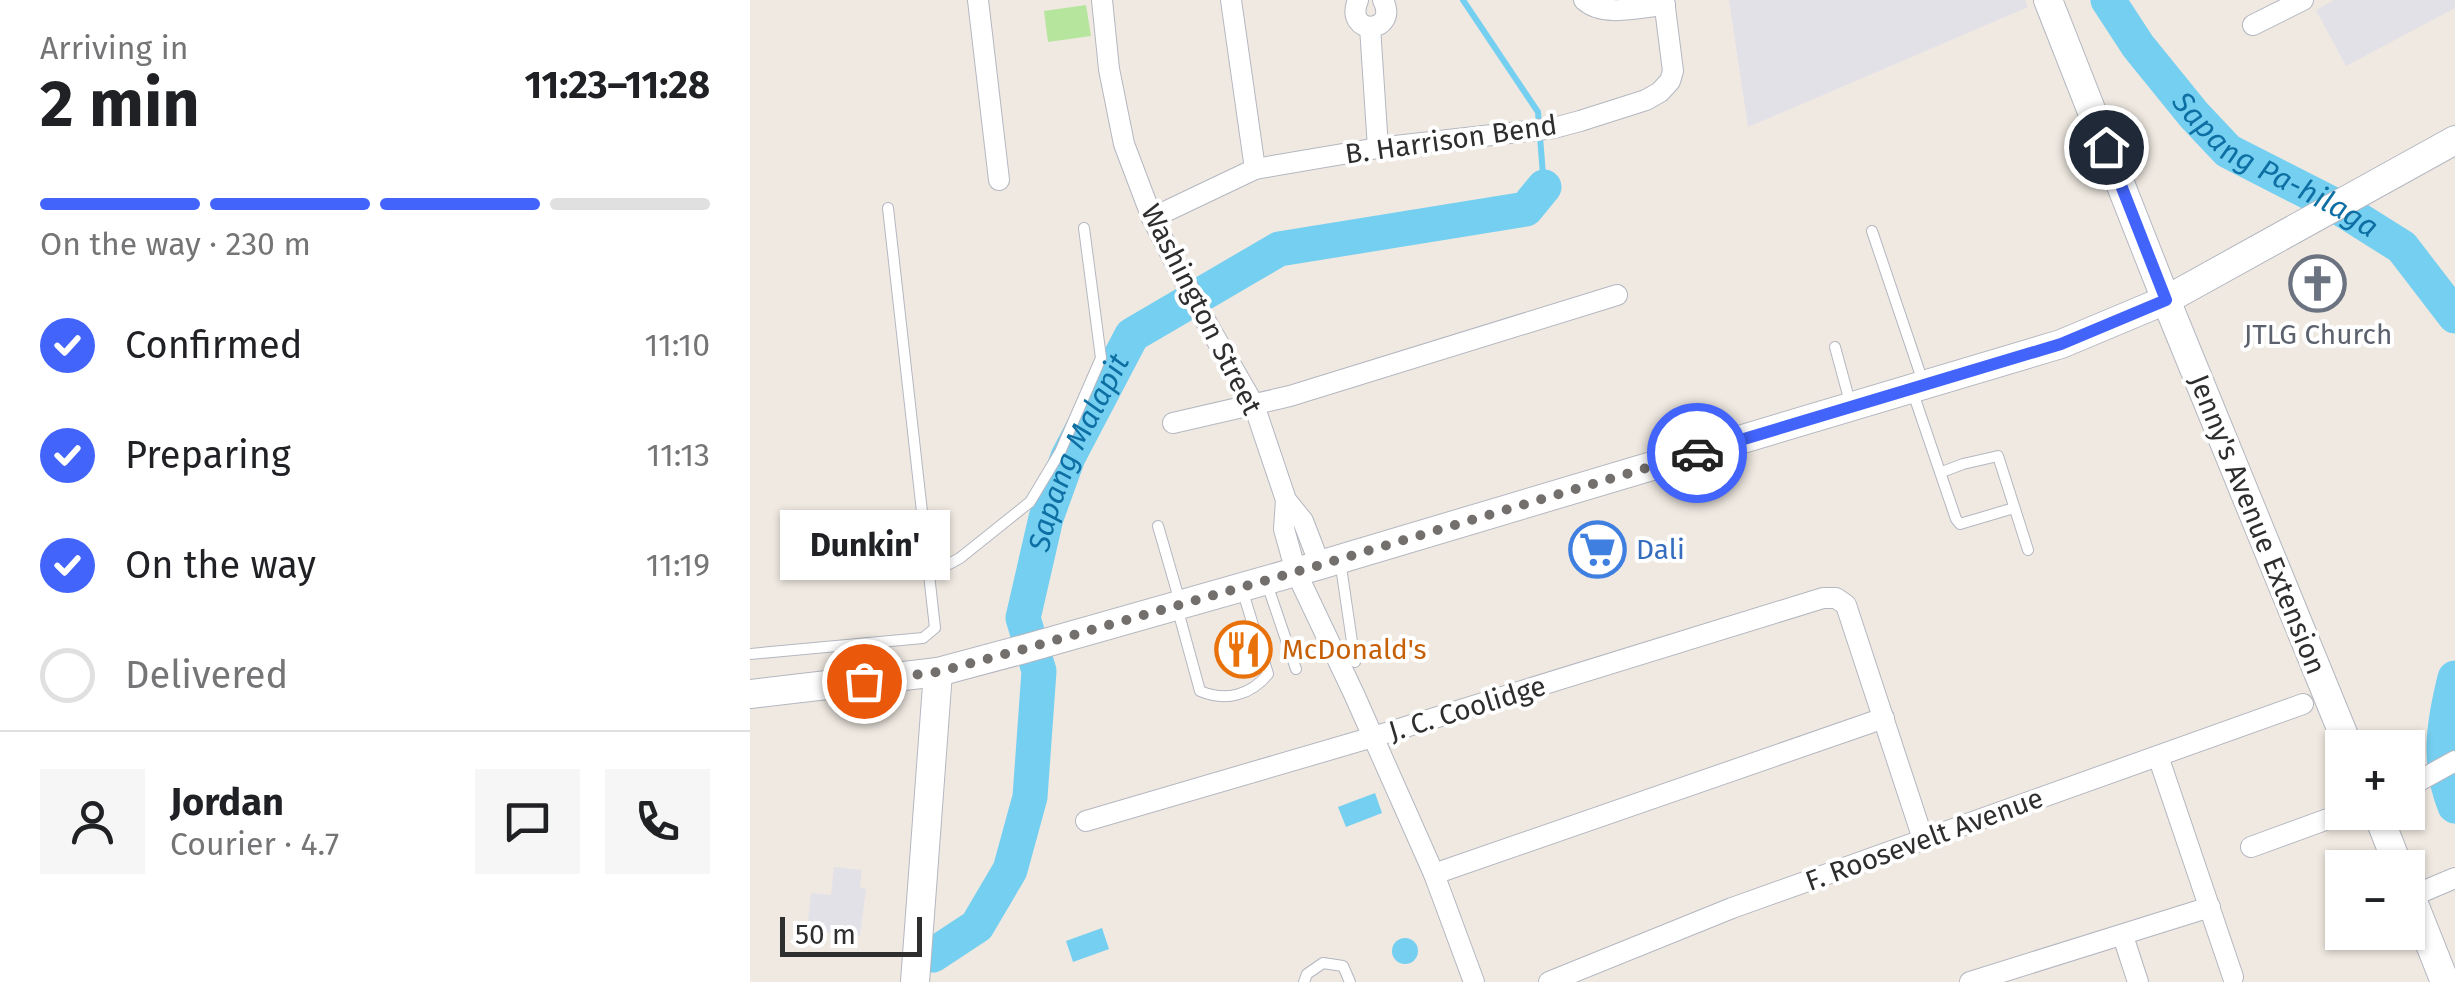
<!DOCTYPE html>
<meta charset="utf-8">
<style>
:root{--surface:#fff;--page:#f6f6f6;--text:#202124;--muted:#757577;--line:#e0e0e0;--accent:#4264fb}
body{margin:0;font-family:"Fira Sans",sans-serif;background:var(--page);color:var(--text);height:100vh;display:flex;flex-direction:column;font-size:38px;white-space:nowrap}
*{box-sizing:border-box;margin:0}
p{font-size:32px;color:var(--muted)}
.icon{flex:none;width:55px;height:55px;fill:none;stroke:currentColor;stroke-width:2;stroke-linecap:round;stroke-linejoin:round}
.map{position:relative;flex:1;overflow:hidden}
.sheet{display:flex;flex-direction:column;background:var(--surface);width:750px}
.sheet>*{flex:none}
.tools{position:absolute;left:1575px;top:730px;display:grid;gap:20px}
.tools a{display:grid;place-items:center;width:100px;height:100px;border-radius:0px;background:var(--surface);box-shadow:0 2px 8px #0004;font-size:50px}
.scale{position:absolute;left:30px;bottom:25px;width:142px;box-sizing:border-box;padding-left:10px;border:5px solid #2e2e2e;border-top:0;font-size:28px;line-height:35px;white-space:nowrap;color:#2e2e2e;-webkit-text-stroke:8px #fff;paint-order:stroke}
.pin{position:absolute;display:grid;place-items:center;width:85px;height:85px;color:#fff;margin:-42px;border:5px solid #fff;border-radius:50%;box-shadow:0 2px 10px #0007}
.courier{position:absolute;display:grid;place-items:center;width:100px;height:100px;margin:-50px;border:8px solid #4264fb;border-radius:50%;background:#fff;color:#222;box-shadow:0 2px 12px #0007}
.bubble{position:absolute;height:70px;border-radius:0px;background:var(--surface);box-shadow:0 2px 8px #0004;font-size:32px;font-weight:700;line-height:70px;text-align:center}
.headline em{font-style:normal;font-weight:700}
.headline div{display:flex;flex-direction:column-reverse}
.headline{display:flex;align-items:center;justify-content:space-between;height:170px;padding:0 40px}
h1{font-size:65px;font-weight:700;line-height:75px}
.bar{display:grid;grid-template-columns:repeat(4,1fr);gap:15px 10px;align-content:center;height:120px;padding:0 40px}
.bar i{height:12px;border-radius:8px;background:var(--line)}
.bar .active{background:var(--accent)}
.bar p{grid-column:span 4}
.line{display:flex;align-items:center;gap:25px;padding:0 40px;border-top:2px solid var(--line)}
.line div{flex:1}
.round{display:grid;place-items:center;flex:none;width:105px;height:105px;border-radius:0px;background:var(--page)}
ol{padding:0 40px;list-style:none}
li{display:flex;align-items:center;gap:30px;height:110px}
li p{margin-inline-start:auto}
li .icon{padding:10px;border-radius:50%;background:var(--accent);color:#fff;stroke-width:4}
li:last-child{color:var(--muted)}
li i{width:55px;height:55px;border:5px solid var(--line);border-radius:50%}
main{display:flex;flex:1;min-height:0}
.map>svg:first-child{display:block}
.industrial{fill:#e3e1e8}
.green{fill:#b6e59e}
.water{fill:#75cff0}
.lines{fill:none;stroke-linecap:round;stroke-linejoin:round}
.stream{stroke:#75cff0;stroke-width:6}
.river{stroke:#75cff0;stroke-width:35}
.lane-casing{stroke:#b4b7c1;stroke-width:12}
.street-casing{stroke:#b4b7c1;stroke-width:22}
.secondary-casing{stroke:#b4b7c1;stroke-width:30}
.lane{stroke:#fff;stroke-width:10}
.street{stroke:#fff;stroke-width:20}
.secondary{stroke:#fff;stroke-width:28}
.done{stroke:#726f6d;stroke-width:10;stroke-dasharray:0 18}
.route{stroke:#4264fb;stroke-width:12}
.labels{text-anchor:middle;stroke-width:8;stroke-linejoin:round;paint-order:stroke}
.street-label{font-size:28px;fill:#2e2e2e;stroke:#fff}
.worship-label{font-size:28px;fill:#5b616d;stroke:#fff}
.shop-label{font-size:28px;fill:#366cbe;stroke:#fff;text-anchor:start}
.food-label{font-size:28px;fill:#c56008;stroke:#fff;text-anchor:start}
.water-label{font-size:30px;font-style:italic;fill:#0d6fa3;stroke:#fff}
</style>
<main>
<section class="sheet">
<div class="headline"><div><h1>2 min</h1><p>Arriving in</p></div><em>11:23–11:28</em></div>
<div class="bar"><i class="active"></i><i class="active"></i><i class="active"></i><i></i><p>On the way · 230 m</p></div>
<ol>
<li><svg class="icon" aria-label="check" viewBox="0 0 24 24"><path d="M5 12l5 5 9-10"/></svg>Confirmed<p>11:10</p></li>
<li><svg class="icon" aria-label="check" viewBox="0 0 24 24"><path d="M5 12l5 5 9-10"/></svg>Preparing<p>11:13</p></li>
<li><svg class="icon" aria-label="check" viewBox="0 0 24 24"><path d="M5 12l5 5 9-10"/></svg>On the way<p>11:19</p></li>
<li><i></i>Delivered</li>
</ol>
<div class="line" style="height:180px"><a class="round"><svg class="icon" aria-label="person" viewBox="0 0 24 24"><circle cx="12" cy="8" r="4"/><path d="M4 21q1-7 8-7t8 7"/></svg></a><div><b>Jordan</b><p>Courier · 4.7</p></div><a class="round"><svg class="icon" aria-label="chat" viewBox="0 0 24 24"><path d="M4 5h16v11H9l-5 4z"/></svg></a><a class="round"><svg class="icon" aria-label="phone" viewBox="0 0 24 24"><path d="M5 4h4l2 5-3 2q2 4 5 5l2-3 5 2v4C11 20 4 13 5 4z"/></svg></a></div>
</section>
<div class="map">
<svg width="1705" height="982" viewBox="0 0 1705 982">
<rect width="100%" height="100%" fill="#efe9e1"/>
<g class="industrial">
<path d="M979,0H1275L1278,7L998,127Z"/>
<path d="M1584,0H1705V8L1596,66L1566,10Z"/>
<path d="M84,867L112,870L110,888L116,889L110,936L57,931L61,893L81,895Z"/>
</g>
<path class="green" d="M336,5L341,36L298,42L294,11Z"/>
<g class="water">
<path d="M625,793L632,813L596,827L588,807Z"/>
<path d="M352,928L359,949L323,962L316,941Z"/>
<circle cx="655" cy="951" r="13"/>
</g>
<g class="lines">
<path class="stream" d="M713,0L788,112L794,187"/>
<g class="river">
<path id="s1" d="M1358,0L1388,46L1444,115L1478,151L1590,208L1652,247L1705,316"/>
<path d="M1705,678C1694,722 1687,762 1705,806"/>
<path id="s2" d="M183,955L227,926L260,870L280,797L289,671L273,618L296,518L318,457L382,335L529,249L776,209L794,187"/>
</g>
<defs>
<g id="lane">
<path d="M1122,231L1173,382"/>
<path d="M1085,347L1101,406"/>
<path d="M1162,390L1206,519L1210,524L1264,508"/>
<path d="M1192,472L1213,464L1248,456L1278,550"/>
<path d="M408,526L430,602"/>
<path d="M590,560L605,662"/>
<path d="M179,575L210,558L280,502L310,452L351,358L334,228"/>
<path d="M516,581L546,669"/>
<path d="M427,607L450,691C476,702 501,695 518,674L492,589"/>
<path d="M0,654L173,638L185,628L138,208"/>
<path d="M554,982L557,974L573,963L593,966L600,982"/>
</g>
<g id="street">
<path d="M228,0L249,180"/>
<path d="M352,0L359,69L374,144L402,218L451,313L504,405L536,500L553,521L570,565"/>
<path d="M481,0L505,169"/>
<path d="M608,0C593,37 650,34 633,0"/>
<path d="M834,0C854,18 890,7 915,5"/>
<path d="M1503,25L1553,0"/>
<path d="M620,27L628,148"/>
<path d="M402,218L505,169L628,148L804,128L830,121L896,100L910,92L920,81L923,71L914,0"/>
<path d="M423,423L540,396L867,295"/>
<path d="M536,500L534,529L546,572L604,694L684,874L724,982"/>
<path d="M1408,756L1483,977"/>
<path d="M1658,787L1705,761"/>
<path d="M336,821L623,737L1073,598H1086L1096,605L1173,839"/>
<path d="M1501,847L1597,812"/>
<path d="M684,874L1134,718"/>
<path d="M1660,897L1705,878"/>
<path d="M1373,936L1388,982"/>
<path d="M799,982L982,908L1553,704"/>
<path d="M1220,982L1460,907"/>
</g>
<g id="secondary">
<path d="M1298,0L1416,300L1599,748"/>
<path d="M0,694L188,672L274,649L570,565L1311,344L1416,300L1705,140"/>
<path d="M1627,812L1649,868"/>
<path d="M1658,889L1695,982"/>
<path d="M165,982L188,672"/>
</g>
</defs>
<use href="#lane" class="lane-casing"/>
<use href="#street" class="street-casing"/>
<use href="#secondary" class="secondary-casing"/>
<use href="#lane" class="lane"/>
<use href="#street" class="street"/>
<use href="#secondary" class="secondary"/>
</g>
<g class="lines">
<path class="done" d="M114,681L188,672L274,649L570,565L947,453"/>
<path class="route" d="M947,453L1311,344L1416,300L1356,147"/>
</g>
<defs>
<symbol id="church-ring" viewBox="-11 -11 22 22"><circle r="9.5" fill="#fff" stroke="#6b7280" stroke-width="1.5"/><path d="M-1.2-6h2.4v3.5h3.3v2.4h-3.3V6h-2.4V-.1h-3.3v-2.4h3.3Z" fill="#6b7280"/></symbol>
<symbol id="supermarket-ring" viewBox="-11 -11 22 22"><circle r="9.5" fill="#fff" stroke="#3f7fe0" stroke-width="1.5"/><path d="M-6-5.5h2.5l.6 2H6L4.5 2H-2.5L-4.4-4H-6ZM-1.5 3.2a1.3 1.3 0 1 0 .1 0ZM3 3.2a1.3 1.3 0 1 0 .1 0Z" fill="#3f7fe0"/></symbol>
<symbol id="restaurant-ring" viewBox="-11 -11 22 22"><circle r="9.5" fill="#fff" stroke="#e8710a" stroke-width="1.5"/><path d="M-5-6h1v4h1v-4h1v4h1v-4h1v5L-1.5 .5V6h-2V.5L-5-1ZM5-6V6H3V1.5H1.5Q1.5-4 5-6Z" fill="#e8710a"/></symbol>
</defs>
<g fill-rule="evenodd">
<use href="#church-ring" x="1536" y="252" width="63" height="63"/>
<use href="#supermarket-ring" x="816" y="518" width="63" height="63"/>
<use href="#restaurant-ring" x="462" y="618" width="63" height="63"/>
</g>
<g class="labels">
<g class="street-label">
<text transform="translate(701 139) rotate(-8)" y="10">B. Harrison Bend</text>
<text transform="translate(452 309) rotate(63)" y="10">Washington Street</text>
<text transform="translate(1508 524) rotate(68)" y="10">Jenny's Avenue Extension</text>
<text transform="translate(717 708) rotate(-17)" y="10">J. C. Coolidge</text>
<text transform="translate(1174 839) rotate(-20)" y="10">F. Roosevelt Avenue</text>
</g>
<g class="worship-label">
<text x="1568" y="344">JTLG Church</text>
</g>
<g class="shop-label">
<text x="886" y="559">Dali</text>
</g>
<g class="food-label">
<text x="532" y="659">McDonald's</text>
</g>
<g class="water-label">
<text dy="10" stroke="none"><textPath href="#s1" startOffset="240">Sapang Pa-hilaga</textPath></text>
<text dy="10" stroke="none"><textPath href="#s2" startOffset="550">Sapang Malapit</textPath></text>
</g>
</g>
</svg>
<div class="tools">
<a>+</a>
<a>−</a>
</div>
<div class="scale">50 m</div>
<div class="pin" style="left:114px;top:681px;background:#ea580c"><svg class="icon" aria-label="bag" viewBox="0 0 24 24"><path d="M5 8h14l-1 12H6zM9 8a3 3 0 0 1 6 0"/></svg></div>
<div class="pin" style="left:1356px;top:147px;background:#1f2937"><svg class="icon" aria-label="home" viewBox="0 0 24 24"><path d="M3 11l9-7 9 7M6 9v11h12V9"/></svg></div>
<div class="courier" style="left:947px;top:453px"><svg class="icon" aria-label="car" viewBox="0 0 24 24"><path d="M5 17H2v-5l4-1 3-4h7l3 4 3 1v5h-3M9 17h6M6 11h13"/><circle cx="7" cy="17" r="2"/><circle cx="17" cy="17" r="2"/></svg></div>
<div class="bubble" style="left:30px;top:510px;width:170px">Dunkin'</div>
</div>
</main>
